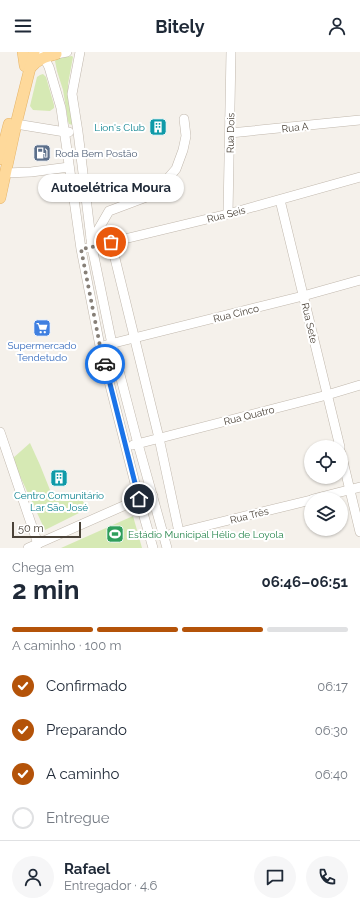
<!DOCTYPE html>
<html lang="pt">
<meta charset="utf-8">
<style>
:root{--surface:#fff;--page:#f6f6f7;--text:#1f2937;--muted:#747a83;--line:#e0e1e3;--accent:#b45309}
body{margin:0;font-family:Raleway,sans-serif;background:var(--page);color:var(--text);height:100vh;display:flex;flex-direction:column;font-size:15px;white-space:nowrap}
*{box-sizing:border-box;margin:0}
p{font-size:13px;color:var(--muted)}
.icon{flex:none;width:22px;height:22px;fill:none;stroke:currentColor;stroke-width:2;stroke-linecap:round;stroke-linejoin:round}
.map{position:relative;height:496px;overflow:hidden}
.drawer{display:flex;flex-direction:column;background:var(--surface);flex:1}
.drawer>*{flex:none}
.tools{position:absolute;left:304px;top:388px;display:grid;gap:8px}
.tools a{display:grid;place-items:center;width:44px;height:44px;border-radius:50%;background:var(--surface);box-shadow:0 1px 3px #0004;font-size:20px}
.scale{position:absolute;left:12px;bottom:10px;width:69px;box-sizing:border-box;padding-left:4px;border:2px solid #4a4238;border-top:0;font-size:11px;line-height:14px;white-space:nowrap;color:#4a4238;-webkit-text-stroke:3px #fff;paint-order:stroke}
.pin{position:absolute;display:grid;place-items:center;width:34px;height:34px;color:#fff;margin:-17px;border:2px solid #fff;border-radius:50%;box-shadow:0 1px 4px #0007}
.courier{position:absolute;display:grid;place-items:center;width:40px;height:40px;margin:-20px;border:3px solid #1a73e8;border-radius:50%;background:#fff;color:#222;box-shadow:0 1px 5px #0007}
.bubble{position:absolute;height:28px;border-radius:14px;background:var(--surface);box-shadow:0 1px 3px #0004;font-size:13px;font-weight:700;line-height:28px;text-align:center}
.head em{font-style:normal;font-weight:700}
.head div{display:flex;flex-direction:column-reverse}
.head{display:flex;align-items:center;justify-content:space-between;height:68px;padding:0 12px}
h1{font-size:26px;font-weight:700;line-height:30px}
.bar{display:grid;grid-template-columns:repeat(4,1fr);gap:6px 4px;align-content:center;height:48px;padding:0 12px}
.bar i{height:5px;border-radius:3px;background:var(--line)}
.bar .on{background:var(--accent)}
.bar p{grid-column:span 4}
.line{display:flex;align-items:center;gap:10px;padding:0 12px;border-top:1px solid var(--line)}
.line div{flex:1}
.round{display:grid;place-items:center;flex:none;width:42px;height:42px;border-radius:21px;background:var(--page)}
ol{padding:0 12px;list-style:none}
li{display:flex;align-items:center;gap:12px;height:44px}
li p{margin-inline-start:auto}
li .icon{padding:4px;border-radius:50%;background:var(--accent);color:#fff;stroke-width:4}
li:last-child{color:var(--muted)}
li i{width:22px;height:22px;border:2px solid var(--line);border-radius:50%}
header{display:flex;justify-content:space-between;align-items:center;height:52px;padding:0 12px;background:var(--surface);font-size:18px;font-weight:700}
.map>svg:first-child{display:block}
.green{fill:#d6e9b4}
.lines{fill:none;stroke-linecap:round;stroke-linejoin:round}
.minor-casing{stroke:#c1b8ad;stroke-width:10}
.major-casing{stroke:#e5b46a;stroke-width:12}
.minor{stroke:#fff;stroke-width:9}
.major{stroke:#fed99b;stroke-width:11}
.done{stroke:#867f77;stroke-width:4;stroke-dasharray:0 7.2}
.route{stroke:#1a73e8;stroke-width:5}
.labels{text-anchor:middle;stroke-width:4;stroke-linejoin:round;paint-order:stroke}
.culture-label{font-size:10px;fill:#0d838f;stroke:#fff;text-anchor:end}
.street-label{font-size:10px;fill:#4a4238;stroke:#fff}
.service-label{font-size:10px;fill:#4e5e75;stroke:#fff;text-anchor:start}
.shop-label{font-size:10px;fill:#366cbe;stroke:#fff}
.leisure-label{font-size:10px;fill:#27864d;stroke:#fff;text-anchor:start}
</style>
<header><svg class="icon" aria-label="menu" viewBox="0 0 24 24"><path d="M4 6h16M4 12h16M4 18h16"/></svg>Bitely<svg class="icon" aria-label="person" viewBox="0 0 24 24"><circle cx="12" cy="8" r="4"/><path d="M4 21q1-7 8-7t8 7"/></svg></header>
<div class="map">
<svg width="360" height="496" viewBox="0 0 360 496">
<rect width="100%" height="100%" fill="#f5f1eb"/>
<g class="green">
<path d="M72,4L73,5L68,32V43L73,73L69,72L68,69L63,38L57,19L55,9L58,6Z"/>
<path d="M43,22L46,25L54,53V56L50,59L33,58L30,54L37,25L40,23Z"/>
<path d="M30,391L40,413L54,448L78,440L86,455L87,457L45,478L12,407Z"/>
<path d="M133,464L142,496H61Z"/>
</g>
<g class="lines">
<defs>
<g id="minor">
<path d="M41,0L49,15L61,56L81,197L100,294L139,447L153,496"/>
<path d="M80,0L72,42L78,80L92,195L112,292L138,392L167,496"/>
<path d="M50,1L56,2L67,0"/>
<path d="M16,72L65,80H69"/>
<path d="M230,81L360,68"/>
<path d="M6,121L31,120L69,115"/>
<path d="M280,148L340,395"/>
<path d="M228,162L231,0"/>
<path d="M91,186L98,178L109,159L149,144L163,132L176,117L183,98L186,84L184,67"/>
<path d="M111,190L159,386L179,480"/>
<path d="M87,196L228,162L360,125"/>
<path d="M106,293L303,244L360,228"/>
<path d="M0,380L38,492"/>
<path d="M133,393L327,343L360,333"/>
<path d="M341,401L360,480"/>
<path d="M313,447L360,435"/>
<path d="M164,484L311,448"/>
<path d="M28,496L139,447L153,444"/>
</g>
<g id="major">
<path d="M23,0L25,14"/>
<path d="M30,16C38,7 44,5 56,2"/>
<path d="M0,107L9,72"/>
<path d="M0,146L16,72L34,0"/>
</g>
</defs>
<use href="#minor" class="minor-casing"/>
<use href="#major" class="major-casing"/>
<use href="#minor" class="minor"/>
<use href="#major" class="major"/>
</g>
<g class="lines">
<path class="done" d="M105,312L100,294L81,197L92,195L111,190"/>
<path class="route" d="M105,312L139,447"/>
</g>
<defs>
<symbol id="building-square" viewBox="-11 -11 22 22"><rect x="-9" y="-9" width="18" height="18" rx="4" fill="#0f9aa8" stroke="#fff"/><path d="M-4-6H4V6H1V3H-1V6H-4ZM-2.5-4.3h1.7v1.8h-1.7ZM.8-4.3h1.7v1.8H.8ZM-2.5-1h1.7V.8h-1.7ZM.8-1h1.7V.8H.8Z" fill="#fff"/></symbol>
<symbol id="fuel-square" viewBox="-11 -11 22 22"><rect x="-9" y="-9" width="18" height="18" rx="4" fill="#5c6f8a" stroke="#fff"/><path d="M-5.5-6h7V0h2V4h1.3V-2.5L3-4.5l.8-.8L6-3V5H2.5V1h-1V6h-7ZM-4.2-4.7v3.2H.2V-4.7Z" fill="#fff"/></symbol>
<symbol id="supermarket-square" viewBox="-11 -11 22 22"><rect x="-9" y="-9" width="18" height="18" rx="4" fill="#3f7fe0" stroke="#fff"/><path d="M-6-5.5h2.5l.6 2H6L4.5 2H-2.5L-4.4-4H-6ZM-1.5 3.2a1.3 1.3 0 1 0 .1 0ZM3 3.2a1.3 1.3 0 1 0 .1 0Z" fill="#fff"/></symbol>
<symbol id="stadium-square" viewBox="-11 -11 22 22"><rect x="-9" y="-9" width="18" height="18" rx="4" fill="#2e9e5b" stroke="#fff"/><path d="M0-5a6.5 5 0 1 0 0 10a6.5 5 0 1 0 0-10ZM-3.5-1.8h7v3.6h-7Z" fill="#fff"/></symbol>
</defs>
<g fill-rule="evenodd">
<use href="#building-square" x="148" y="65" width="20" height="20"/>
<use href="#fuel-square" x="32" y="91" width="20" height="20"/>
<use href="#supermarket-square" x="32" y="266" width="20" height="20"/>
<use href="#building-square" x="49" y="416" width="20" height="20"/>
<use href="#stadium-square" x="105" y="472" width="20" height="20"/>
</g>
<g class="labels">
<g class="culture-label">
<text x="145" y="79">Lion's Club</text>
<text x="59" y="447" text-anchor="middle">Centro Comunitário<tspan x="59" dy="12">Lar São José</tspan></text>
</g>
<g class="street-label">
<text transform="translate(295 75) rotate(-6)" y="4">Rua A</text>
<text transform="translate(230 81) rotate(-89)" y="4">Rua Dois</text>
<text transform="translate(226 162) rotate(-14)" y="4">Rua Seis</text>
<text transform="translate(236 261) rotate(-14)" y="4">Rua Cinco</text>
<text transform="translate(310 271) rotate(77)" y="4">Rua Sete</text>
<text transform="translate(249 363) rotate(-14)" y="4">Rua Quatro</text>
<text transform="translate(249 463) rotate(-14)" y="4">Rua Três</text>
</g>
<g class="service-label">
<text x="55" y="105">Roda Bem Postão</text>
</g>
<g class="shop-label">
<text x="42" y="297">Supermercado<tspan x="42" dy="12">Tendetudo</tspan></text>
</g>
<g class="leisure-label">
<text x="128" y="486">Estádio Municipal Hélio de Loyola</text>
</g>
</g>
</svg>
<div class="tools">
<a><svg class="icon" aria-label="locate" viewBox="0 0 24 24"><circle cx="12" cy="12" r="6"/><path d="M12 2v4M12 18v4M2 12h4M18 12h4"/></svg></a>
<a><svg class="icon" aria-label="layers" viewBox="0 0 24 24"><path d="M12 4l9 5-9 5-9-5zM3 14l9 5 9-5"/></svg></a>
</div>
<div class="scale">50 m</div>
<div class="pin" style="left:111px;top:190px;background:#ea580c"><svg class="icon" aria-label="bag" viewBox="0 0 24 24"><path d="M5 8h14l-1 12H6zM9 8a3 3 0 0 1 6 0"/></svg></div>
<div class="pin" style="left:139px;top:447px;background:#1f2937"><svg class="icon" aria-label="home" viewBox="0 0 24 24"><path d="M3 11l9-7 9 7M6 9v11h12V9"/></svg></div>
<div class="courier" style="left:105px;top:312px"><svg class="icon" aria-label="car" viewBox="0 0 24 24"><path d="M5 17H2v-5l4-1 3-4h7l3 4 3 1v5h-3M9 17h6M6 11h13"/><circle cx="7" cy="17" r="2"/><circle cx="17" cy="17" r="2"/></svg></div>
<div class="bubble" style="left:38px;top:122px;width:146px">Autoelétrica Moura</div>
</div>
<section class="drawer">
<div class="head"><div><h1>2 min</h1><p>Chega em</p></div><em>06:46–06:51</em></div>
<div class="bar"><i class="on"></i><i class="on"></i><i class="on"></i><i></i><p>A caminho · 100 m</p></div>
<ol>
<li><svg class="icon" aria-label="check" viewBox="0 0 24 24"><path d="M5 12l5 5 9-10"/></svg>Confirmado<p>06:17</p></li>
<li><svg class="icon" aria-label="check" viewBox="0 0 24 24"><path d="M5 12l5 5 9-10"/></svg>Preparando<p>06:30</p></li>
<li><svg class="icon" aria-label="check" viewBox="0 0 24 24"><path d="M5 12l5 5 9-10"/></svg>A caminho<p>06:40</p></li>
<li><i></i>Entregue</li>
</ol>
<div class="line" style="height:72px"><a class="round"><svg class="icon" aria-label="person" viewBox="0 0 24 24"><circle cx="12" cy="8" r="4"/><path d="M4 21q1-7 8-7t8 7"/></svg></a><div><b>Rafael</b><p>Entregador · 4.6</p></div><a class="round"><svg class="icon" aria-label="chat" viewBox="0 0 24 24"><path d="M4 5h16v11H9l-5 4z"/></svg></a><a class="round"><svg class="icon" aria-label="phone" viewBox="0 0 24 24"><path d="M5 4h4l2 5-3 2q2 4 5 5l2-3 5 2v4C11 20 4 13 5 4z"/></svg></a></div>
</section>
